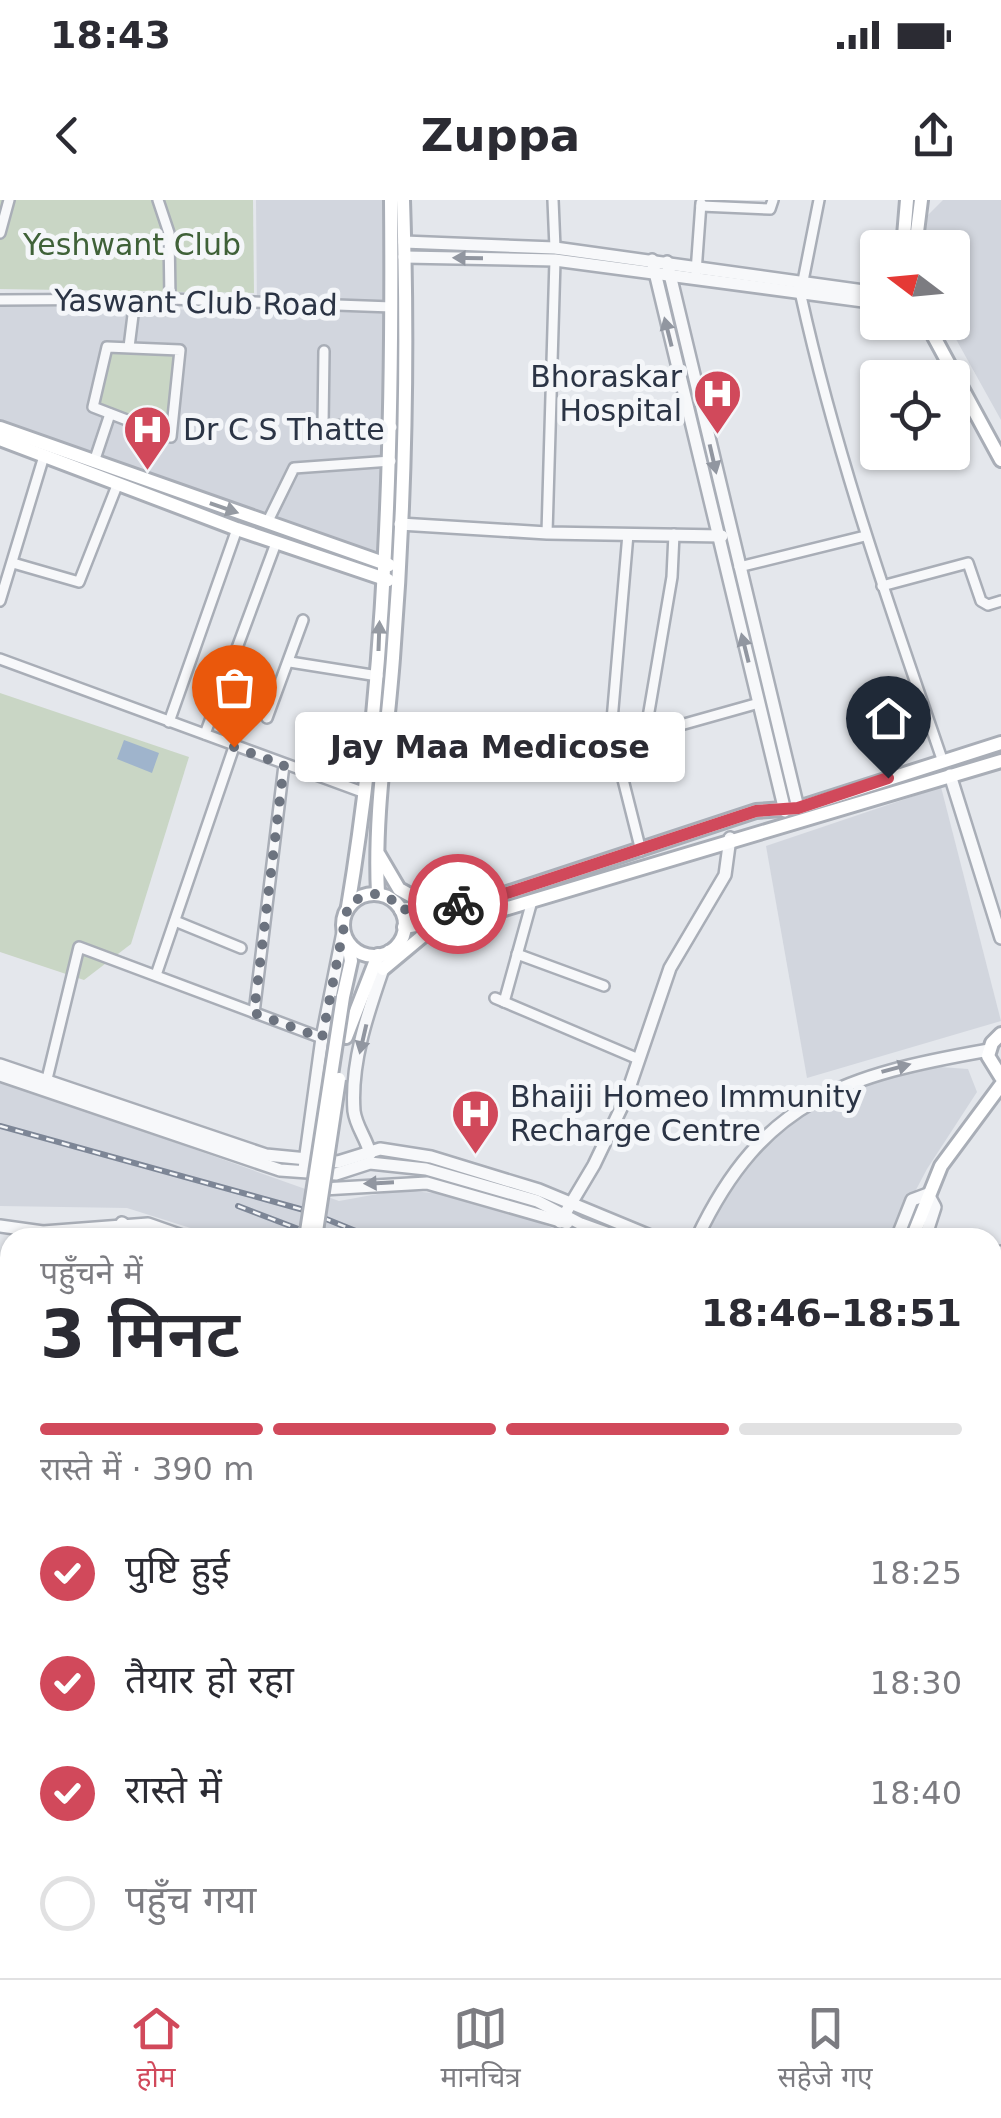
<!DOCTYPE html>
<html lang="hi">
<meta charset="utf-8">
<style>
:root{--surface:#fff;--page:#f7f7f7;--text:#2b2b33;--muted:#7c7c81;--line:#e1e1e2;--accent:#d1495b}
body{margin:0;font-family:"DejaVu Sans","Noto Sans Devanagari",sans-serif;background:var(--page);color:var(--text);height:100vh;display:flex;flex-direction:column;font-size:38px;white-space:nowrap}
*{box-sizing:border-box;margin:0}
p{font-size:32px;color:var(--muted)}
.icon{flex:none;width:55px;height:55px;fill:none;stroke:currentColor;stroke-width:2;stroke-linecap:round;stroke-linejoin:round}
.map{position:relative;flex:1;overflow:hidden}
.sheet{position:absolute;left:0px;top:1028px;width:1002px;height:752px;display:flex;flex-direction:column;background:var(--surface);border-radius:30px 30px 0 0;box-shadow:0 2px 8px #0004}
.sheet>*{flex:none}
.needle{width:65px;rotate:286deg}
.buttons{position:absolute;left:860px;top:30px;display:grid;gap:20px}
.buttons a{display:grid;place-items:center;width:110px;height:110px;border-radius:10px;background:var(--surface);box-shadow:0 2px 8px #0004;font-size:50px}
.pin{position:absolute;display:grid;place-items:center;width:85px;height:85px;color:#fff;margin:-102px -42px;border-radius:50% 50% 50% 0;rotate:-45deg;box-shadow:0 0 10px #0007}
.pin .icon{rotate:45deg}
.courier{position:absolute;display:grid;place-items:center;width:100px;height:100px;margin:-50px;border:8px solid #d1495b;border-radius:50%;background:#fff;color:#222;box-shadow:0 2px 12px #0007}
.bubble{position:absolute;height:70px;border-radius:10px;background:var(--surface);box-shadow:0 2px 8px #0004;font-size:32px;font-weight:600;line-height:70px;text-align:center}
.head em{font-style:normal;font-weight:600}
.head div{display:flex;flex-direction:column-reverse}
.head{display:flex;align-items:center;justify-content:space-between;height:170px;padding:0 40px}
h1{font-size:65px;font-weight:600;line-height:75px}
.bar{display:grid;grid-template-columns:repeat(4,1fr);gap:15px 10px;align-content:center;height:120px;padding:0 40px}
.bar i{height:12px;border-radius:8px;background:var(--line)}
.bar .active{background:var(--accent)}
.bar p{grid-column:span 4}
ol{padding:0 40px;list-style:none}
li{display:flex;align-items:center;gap:30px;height:110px}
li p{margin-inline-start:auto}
li .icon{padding:10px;border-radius:50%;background:var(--accent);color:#fff;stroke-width:4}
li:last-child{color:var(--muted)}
li i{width:55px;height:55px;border:5px solid var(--line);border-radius:50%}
.status{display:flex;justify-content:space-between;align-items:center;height:70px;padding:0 50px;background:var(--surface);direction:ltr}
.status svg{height:28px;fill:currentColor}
header{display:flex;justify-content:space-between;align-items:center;height:130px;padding:0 40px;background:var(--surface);font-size:45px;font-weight:600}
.tab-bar{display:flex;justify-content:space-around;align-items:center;height:140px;border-top:2px solid var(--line);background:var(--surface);font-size:28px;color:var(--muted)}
.tab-bar a{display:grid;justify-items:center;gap:5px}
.tab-bar .active{color:var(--accent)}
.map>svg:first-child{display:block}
.built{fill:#d2d6de}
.green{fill:#c9d6c5}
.water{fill:#9fb4cc}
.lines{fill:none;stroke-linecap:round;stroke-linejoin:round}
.river{stroke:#9fb4cc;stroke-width:14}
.minor-casing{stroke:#a9aeb7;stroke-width:14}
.tertiary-casing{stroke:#a9aeb7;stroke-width:16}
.secondary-casing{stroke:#a9aeb7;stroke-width:18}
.minor{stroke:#f7f8fa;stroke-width:9}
.tertiary{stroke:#f7f8fa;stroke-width:11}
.secondary{stroke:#fff;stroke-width:12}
.rail-casing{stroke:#7d8696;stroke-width:6}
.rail{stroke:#f4f6f9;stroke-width:2.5;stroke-dasharray:8;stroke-linecap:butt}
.secondary-bridge-casing{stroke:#a9aeb7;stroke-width:18;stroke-linecap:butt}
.secondary-bridge{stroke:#fff;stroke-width:12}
.oneway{fill:#9196a0}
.oneway2{fill:#959aa2}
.done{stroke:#6c737f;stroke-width:10;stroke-dasharray:0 18}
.route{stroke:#d1495b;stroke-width:12}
.labels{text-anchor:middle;stroke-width:10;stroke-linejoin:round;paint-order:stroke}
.park-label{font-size:30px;fill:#3f6138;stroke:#f4f6f9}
.street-label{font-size:30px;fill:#2b3445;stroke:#f4f6f9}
.poi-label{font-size:30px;fill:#2b3445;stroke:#f4f6f9;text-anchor:start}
</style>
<div class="status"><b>18:43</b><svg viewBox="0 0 49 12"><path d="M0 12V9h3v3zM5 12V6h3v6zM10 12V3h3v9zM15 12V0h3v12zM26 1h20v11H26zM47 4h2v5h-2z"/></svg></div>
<header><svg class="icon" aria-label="back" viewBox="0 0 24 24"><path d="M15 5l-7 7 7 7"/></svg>Zuppa<svg class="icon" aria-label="share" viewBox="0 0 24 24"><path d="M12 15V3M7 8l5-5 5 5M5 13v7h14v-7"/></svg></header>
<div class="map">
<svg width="1001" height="1778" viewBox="0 0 1001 1778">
<rect width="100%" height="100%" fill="#e4e7ec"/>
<g class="built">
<path d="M256,0H393L381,360L0,221V106L257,111Z"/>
<path d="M943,0H1001V220L947,123L952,122V48H924V19Z"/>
<path d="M941,587L1001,821L807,878L766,646Z"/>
<path d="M940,867L968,869L977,892L927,969L891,1037L700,1038L745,962L791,919L884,879Z"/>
<path d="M0,880L339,1001L400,990L444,994L486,1003L577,1037H219L127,1008L0,1006Z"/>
<path d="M993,1280L1001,1285V1616L993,1638Z"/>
</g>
<g class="green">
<path d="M0,0H253L254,93L0,89Z"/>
<path d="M107,147L180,150L171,237L93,207Z"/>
<path d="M0,493L189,557L131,744L84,780L0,752Z"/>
</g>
<path class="water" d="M124,540L159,553L152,573L117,559Z"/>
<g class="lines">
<g class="river">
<path d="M992,1476L1001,1477"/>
<path d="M943,1778L944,1770"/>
</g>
<defs>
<g id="minor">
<path d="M158,0L169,33L170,99"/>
<path d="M553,0L555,48"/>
<path d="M701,6L770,9L773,0"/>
<path d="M0,33L9,0"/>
<path d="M696,72L701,3"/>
<path d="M802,86L819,0"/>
<path d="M801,96C836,254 889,406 942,559"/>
<path d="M0,100L170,99L392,107"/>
<path d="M107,147L180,150L171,237L93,207Z"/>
<path d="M129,147L135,99"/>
<path d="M324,151L323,225L392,227"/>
<path d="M94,262L110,214"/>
<path d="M267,323L294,268L391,261"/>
<path d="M547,333L555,60"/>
<path d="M628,334L611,532L641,651"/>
<path d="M674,334L672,377L645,535L759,503"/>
<path d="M13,363L79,382L118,283"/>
<path d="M739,367L865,336"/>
<path d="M882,386L968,363L981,401L988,405L1001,401"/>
<path d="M0,401L44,256"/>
<path d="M0,459L365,593"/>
<path d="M290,462L378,476"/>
<path d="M267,518L303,420"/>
<path d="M169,522L237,329"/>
<path d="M205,534L276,343"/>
<path d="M175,721L241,748"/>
<path d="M517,754L604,786"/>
<path d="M156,775L234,547"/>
<path d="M495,798L636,858"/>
<path d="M504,802L532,701"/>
<path d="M254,813L284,565"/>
<path d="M46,883L79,747L322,838"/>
<path d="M992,1059L1001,1051"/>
<path d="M992,1299H999"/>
<path d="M992,1319L1001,1320"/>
<path d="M0,1512L10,1515"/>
<path d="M0,1550L10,1556"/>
<path d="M992,1553L1001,1527"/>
<path d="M0,1658L10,1662"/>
<path d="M992,1662L1001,1666"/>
<path d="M0,1692L10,1697"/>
<path d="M0,1715L10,1719"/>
<path d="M90,1770L108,1778"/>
<path d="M702,1770L723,1778"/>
<path d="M788,1770L810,1778"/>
<path d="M571,1772L589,1778"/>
<path d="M297,1778L299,1770"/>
<path d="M320,1778L323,1770"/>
<path d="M531,1778L534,1770"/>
<path d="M598,1778L602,1770"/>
<path d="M686,1778L688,1770"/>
</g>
<g id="tertiary">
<path d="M404,42L555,48L878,93"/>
<path d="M404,57L555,60L878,103"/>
<path d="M652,60L785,611"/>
<path d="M667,62L798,608"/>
<path d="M400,324L547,333L722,336"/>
<path d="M950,575L1001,738"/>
<path d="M0,865L266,955L338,962L380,949L431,957L539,990L655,1038"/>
<path d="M0,875L280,970L336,974L370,963L426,969L537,1001L581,1024L620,1038"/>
<path d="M370,954C367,939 356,927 354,911C350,856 372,802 389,751"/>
<path d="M304,969L322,838L343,732"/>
<path d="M323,989L427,983L567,1023"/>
<path d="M560,1022L594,965L625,900L670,768L725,675L730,638"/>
<path d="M122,1023L143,1038"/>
<path d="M0,1026L43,1032L148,1024L188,1038"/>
<path d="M697,1038C763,898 847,875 989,850"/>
<path d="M897,1038L912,1000L928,994L935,1007L925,1038"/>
<path d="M992,1178L1001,1174"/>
<path d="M992,1235L1001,1240"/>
<path d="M992,1356L1001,1358"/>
<path d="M0,1593L10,1599"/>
<path d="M992,1704L1001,1682"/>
<path d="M992,1738L1001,1740"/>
<path d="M0,1764L10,1769"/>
<path d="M14,1770L32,1778"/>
<path d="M988,1770V1778"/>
<path d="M421,1778L426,1770"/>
</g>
<g id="secondary">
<path d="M903,48L907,0"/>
<path d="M915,48L921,0"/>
<path d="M926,122L1001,260"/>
<path d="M0,228L389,365"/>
<path d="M0,239L237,329L388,380"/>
<path d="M379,655L399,689L430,706"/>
<path d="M378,694C374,614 387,538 393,458C405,306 408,152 403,0"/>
<circle cx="374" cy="725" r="31"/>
<path d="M348,707C387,473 393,236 391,0"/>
<path d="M401,710L498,696L756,611L798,608L1001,543"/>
<path d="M404,727L501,710L1001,561"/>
<path d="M383,769L437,724"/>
<path d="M343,797L351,761L348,743"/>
<path d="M1001,834L992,843L988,856L1001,877"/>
<path d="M346,837L378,755"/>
<path d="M912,1038L941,966L1001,885"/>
<path d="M64,1778L66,1770"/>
<path d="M254,1778L255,1770"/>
<path d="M568,1778L572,1770"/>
</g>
</defs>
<use href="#minor" class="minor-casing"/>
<use href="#tertiary" class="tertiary-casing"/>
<use href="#secondary" class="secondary-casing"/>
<use href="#minor" class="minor"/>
<use href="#tertiary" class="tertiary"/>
<use href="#secondary" class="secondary"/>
<defs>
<g id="rail">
<path d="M0,926L304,1010L373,1038"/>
<path d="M238,1006L322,1038"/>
<path d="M992,1264L1001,1269"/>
</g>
</defs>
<use href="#rail" class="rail-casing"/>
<use href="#rail" class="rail"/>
<defs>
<g id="secondary-bridge">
<path d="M306,1038L343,797"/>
<path d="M315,1038L339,879"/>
</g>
</defs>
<use href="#secondary-bridge" class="secondary-bridge-casing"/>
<use href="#secondary-bridge" class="secondary-bridge"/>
</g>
<defs><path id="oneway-solid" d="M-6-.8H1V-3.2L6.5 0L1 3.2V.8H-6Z" transform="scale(2.5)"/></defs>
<g class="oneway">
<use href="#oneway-solid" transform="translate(468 58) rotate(-179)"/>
<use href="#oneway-solid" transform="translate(668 132) rotate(-104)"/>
<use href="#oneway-solid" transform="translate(713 259) rotate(77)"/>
<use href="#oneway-solid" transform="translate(745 448) rotate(-104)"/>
<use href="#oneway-solid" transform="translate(363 839) rotate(103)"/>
<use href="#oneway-solid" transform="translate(896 868) rotate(-15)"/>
<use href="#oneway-solid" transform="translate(379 983) rotate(177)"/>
</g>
<g class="oneway2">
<use href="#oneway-solid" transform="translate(224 308) rotate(19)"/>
<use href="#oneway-solid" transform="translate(379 436) rotate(-88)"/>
</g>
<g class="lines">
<path class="done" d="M234,547L284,565L254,813L322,838L348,706C366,690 387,689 401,710L458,704"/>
<path class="route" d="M458,704L498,696L756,611L798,608L888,578"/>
</g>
<defs>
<symbol id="hospital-pin" viewBox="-11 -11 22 30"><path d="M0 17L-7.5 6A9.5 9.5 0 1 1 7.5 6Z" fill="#d1495b" stroke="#f4f6f9"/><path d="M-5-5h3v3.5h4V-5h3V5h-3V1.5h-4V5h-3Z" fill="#fff"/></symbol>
</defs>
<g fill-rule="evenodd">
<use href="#hospital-pin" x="690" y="166" width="55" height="75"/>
<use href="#hospital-pin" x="120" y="202" width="55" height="75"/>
<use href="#hospital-pin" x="448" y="886" width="55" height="75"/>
</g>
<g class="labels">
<g class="park-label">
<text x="132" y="55">Yeshwant Club</text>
</g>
<g class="street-label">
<text transform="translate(196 103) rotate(1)" y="10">Yaswant Club Road</text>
</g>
<g class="poi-label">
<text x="682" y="187" text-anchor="end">Bhoraskar<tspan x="682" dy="34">Hospital</tspan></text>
<text x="183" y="240">Dr C S Thatte</text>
<text x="510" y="907">Bhaiji Homeo Immunity<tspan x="510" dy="34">Recharge Centre</tspan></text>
</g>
</g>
</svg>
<div class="buttons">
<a><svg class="needle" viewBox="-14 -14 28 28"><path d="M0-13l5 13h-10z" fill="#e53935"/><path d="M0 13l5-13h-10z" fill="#7c7c81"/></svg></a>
<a><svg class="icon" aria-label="locate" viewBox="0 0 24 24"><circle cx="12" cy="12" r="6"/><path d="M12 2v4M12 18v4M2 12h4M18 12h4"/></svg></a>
</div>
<div class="pin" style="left:234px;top:547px;background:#ea580c"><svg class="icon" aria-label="bag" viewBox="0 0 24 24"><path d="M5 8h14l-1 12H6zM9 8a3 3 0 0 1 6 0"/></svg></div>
<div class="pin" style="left:888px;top:578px;background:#1f2937"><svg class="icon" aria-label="home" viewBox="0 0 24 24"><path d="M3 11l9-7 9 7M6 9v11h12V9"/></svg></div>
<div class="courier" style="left:458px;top:704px"><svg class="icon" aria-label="bike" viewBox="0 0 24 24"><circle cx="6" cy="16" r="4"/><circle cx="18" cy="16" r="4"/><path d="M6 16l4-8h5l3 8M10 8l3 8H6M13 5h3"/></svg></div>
<div class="bubble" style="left:295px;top:512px;width:390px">Jay Maa Medicose</div>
<section class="sheet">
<div class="head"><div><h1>3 मिनट</h1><p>पहुँचने में</p></div><em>18:46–18:51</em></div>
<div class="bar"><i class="active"></i><i class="active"></i><i class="active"></i><i></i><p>रास्ते में · 390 m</p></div>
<ol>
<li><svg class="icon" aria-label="check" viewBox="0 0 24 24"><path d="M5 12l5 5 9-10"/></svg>पुष्टि हुई<p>18:25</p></li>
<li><svg class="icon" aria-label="check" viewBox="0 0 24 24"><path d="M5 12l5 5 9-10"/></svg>तैयार हो रहा<p>18:30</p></li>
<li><svg class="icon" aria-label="check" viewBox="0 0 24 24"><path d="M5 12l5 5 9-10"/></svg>रास्ते में<p>18:40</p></li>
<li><i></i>पहुँच गया</li>
</ol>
</section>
</div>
<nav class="tab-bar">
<a class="active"><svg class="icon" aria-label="home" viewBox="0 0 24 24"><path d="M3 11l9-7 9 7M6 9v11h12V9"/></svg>होम</a>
<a><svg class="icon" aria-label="map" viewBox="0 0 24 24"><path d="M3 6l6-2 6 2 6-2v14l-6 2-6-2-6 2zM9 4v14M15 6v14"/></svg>मानचित्र</a>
<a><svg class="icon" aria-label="saved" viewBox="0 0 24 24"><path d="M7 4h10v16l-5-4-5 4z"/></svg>सहेजे गए</a>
</nav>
